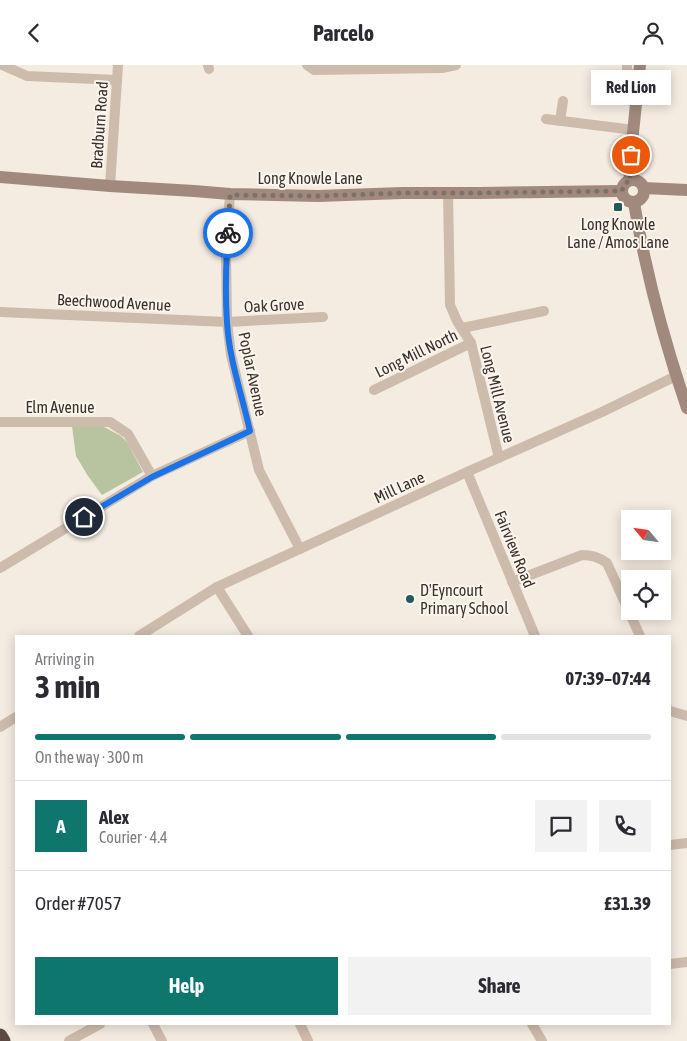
<!DOCTYPE html>
<meta charset="utf-8">
<style>
:root{--surface:#fff;--page:#f2f2f3;--text:#2b2b33;--muted:#7c7c81;--line:#e1e1e2;--accent:#0f766e}
body{margin:0;font-family:"Asap Condensed",sans-serif;background:var(--page);color:var(--text);height:100vh;display:flex;flex-direction:column;font-size:19px;white-space:nowrap}
*{box-sizing:border-box;margin:0}
p{font-size:16px;color:var(--muted)}
.icon{flex:none;width:28px;height:28px;fill:none;stroke:currentColor;stroke-width:2;stroke-linecap:round;stroke-linejoin:round}
.map{position:relative;flex:1;overflow:hidden}
.drawer{position:absolute;left:15px;top:570px;width:656px;height:390px;display:flex;flex-direction:column;background:var(--surface);border-radius:0px;box-shadow:0 2px 12px #0003}
.drawer>*{flex:none}
.needle{width:32px;rotate:299deg}
.buttons{position:absolute;left:621px;top:445px;display:grid;gap:10px}
.buttons a{display:grid;place-items:center;width:50px;height:50px;border-radius:0px;background:var(--surface);box-shadow:0 2px 12px #0003;font-size:25px}
.pin{position:absolute;display:grid;place-items:center;width:42px;height:42px;color:#fff;margin:-21px;border:2px solid #fff;border-radius:50%;box-shadow:0 1px 5px #0007}
.courier{position:absolute;display:grid;place-items:center;width:50px;height:50px;margin:-25px;border:4px solid #1a73e8;border-radius:50%;background:#fff;color:#222;box-shadow:0 1px 6px #0007}
.bubble{position:absolute;height:35px;border-radius:0px;background:var(--surface);box-shadow:0 2px 12px #0003;font-size:16px;font-weight:700;line-height:35px;text-align:center}
.headline em{font-style:normal;font-weight:700}
.headline div{display:flex;flex-direction:column-reverse}
.headline{display:flex;align-items:center;justify-content:space-between;height:85px;padding:0 20px}
h1{font-size:32px;font-weight:700;line-height:38px}
.bar{display:grid;grid-template-columns:repeat(4,1fr);gap:8px 5px;align-content:center;height:60px;padding:0 20px}
.bar i{height:6px;border-radius:4px;background:var(--line)}
.bar .on{background:var(--accent)}
.bar p{grid-column:span 4}
.line{display:flex;align-items:center;gap:12px;padding:0 20px;border-top:1px solid var(--line)}
.line div{flex:1}
.round{display:grid;place-items:center;flex:none;width:52px;height:52px;border-radius:0px;background:var(--page)}
.cta{display:flex;gap:10px;margin-top:auto;padding:10px 20px}
.cta a{flex:1;height:58px;border-radius:0px;background:var(--accent);color:#fff;font-size:20px;font-weight:700;line-height:58px;text-align:center}
.cta a+a{background:var(--page);color:var(--text)}
header{display:flex;justify-content:space-between;align-items:center;height:65px;padding:0 20px;background:var(--surface);font-size:22px;font-weight:700}
.map>svg:first-child{display:block}
.green{fill:#b8c4a0}
.lines{fill:none;stroke-linecap:round;stroke-linejoin:round}
.street{stroke:#cdbbac;stroke-width:10}
.secondary{stroke:#a18a7d;stroke-width:12}
.highway{stroke:#5c4a42;stroke-width:15}
.done{stroke:#7c716b;stroke-width:5;stroke-dasharray:0 9}
.route{stroke:#1a73e8;stroke-width:6}
.poi-dot{fill:#1f5a5e;stroke:#fbf5ee;stroke-width:2}
.labels{text-anchor:middle;stroke-width:4;stroke-linejoin:round;paint-order:stroke}
.street-label{font-size:16px;fill:#3b302b;stroke:#fbf5ee}
.poi-label{font-size:16px;fill:#3b302b;stroke:#fbf5ee}
</style>
<header><svg class="icon" aria-label="back" viewBox="0 0 24 24"><path d="M15 5l-7 7 7 7"/></svg>Parcelo<svg class="icon" aria-label="person" viewBox="0 0 24 24"><circle cx="12" cy="8" r="4"/><path d="M4 21q1-7 8-7t8 7"/></svg></header>
<div class="map">
<svg width="687" height="976" viewBox="0 0 687 976">
<rect width="100%" height="100%" fill="#f4ebe1"/>
<path class="green" d="M72,361L104,362L121,371L127,377L143,407L102,430L88,411L76,391Z"/>
<g class="lines">
<g class="street">
<path d="M2,0L27,11L117,15"/>
<path d="M208,0L209,4"/>
<path d="M307,0L314,5L442,3L456,0"/>
<path d="M627,0V5L629,8L639,11"/>
<path d="M546,54L634,65"/>
<path d="M560,56L563,36"/>
<path d="M110,121L118,0"/>
<path d="M448,127L450,240L457,256L471,278L499,393"/>
<path d="M230,129L226,190L227,257L231,290L259,405L300,484"/>
<path d="M0,247L227,257L323,252"/>
<path d="M462,263L544,246"/>
<path d="M374,325L471,278"/>
<path d="M0,357H110L128,369L152,411"/>
<path d="M467,407L535,571"/>
<path d="M0,503L152,411L250,366"/>
<path d="M512,517L582,490C592,490 598,492 607,498L640,571"/>
<path d="M217,522L248,571"/>
<path d="M139,571L217,522L467,407L602,347L676,311"/>
<path d="M670,646L687,651"/>
<path d="M0,662L16,652"/>
<path d="M670,780L687,778"/>
<path d="M670,899L687,897"/>
<path d="M153,959L162,976"/>
<path d="M300,959L308,976"/>
<path d="M532,959L542,976"/>
<path d="M69,976L100,959"/>
</g>
<g class="secondary">
<path d="M0,112L110,121L194,126L230,129L318,131L402,128H480L621,126"/>
<circle cx="633" cy="126" r="11"/>
<path d="M631,115L629,107L640,0"/>
<path d="M644,123L687,125"/>
<path d="M634,138C646,208 664,276 687,343"/>
</g>
<path class="highway" d="M0,971L3,976"/>
</g>
<g class="lines">
<path class="done" d="M228,168L230,130L318,131L402,128H480L622,126L624,119L631,115L629,107L631,90"/>
<path class="route" d="M84,452L152,412L250,366C242,330 229,294 227,257C225,229 226,197 228,168"/>
</g>
<g class="poi-dot">
<rect x="613" y="137" width="10" height="10" rx="2.5"/>
<circle cx="410" cy="534" r="5"/>
</g>
<g class="labels">
<g class="street-label">
<text transform="translate(99 60) rotate(-86)" y="6">Bradburn Road</text>
<text x="310" y="119">Long Knowle Lane</text>
<text transform="translate(114 237) rotate(3)" y="6">Beechwood Avenue</text>
<text transform="translate(274 240) rotate(-3)" y="6">Oak Grove</text>
<text transform="translate(416 288) rotate(-26)" y="6">Long Mill North</text>
<text transform="translate(253 309) rotate(78)" y="6">Poplar Avenue</text>
<text transform="translate(498 329) rotate(76)" y="6">Long Mill Avenue</text>
<text x="60" y="348">Elm Avenue</text>
<text transform="translate(399 422) rotate(-25)" y="6">Mill Lane</text>
<text transform="translate(515 484) rotate(68)" y="6">Fairview Road</text>
</g>
<g class="poi-label">
<text x="618" y="165">Long Knowle<tspan x="618" dy="18">Lane / Amos Lane</tspan></text>
<text x="420" y="531" text-anchor="start">D'Eyncourt<tspan x="420" dy="18">Primary School</tspan></text>
</g>
</g>
</svg>
<div class="buttons">
<a><svg class="needle" viewBox="-14 -14 28 28"><path d="M0-13l5 13h-10z" fill="#e53935"/><path d="M0 13l5-13h-10z" fill="#7c7c81"/></svg></a>
<a><svg class="icon" aria-label="locate" viewBox="0 0 24 24"><circle cx="12" cy="12" r="6"/><path d="M12 2v4M12 18v4M2 12h4M18 12h4"/></svg></a>
</div>
<div class="pin" style="left:631px;top:90px;background:#ea580c"><svg class="icon" aria-label="bag" viewBox="0 0 24 24"><path d="M5 8h14l-1 12H6zM9 8a3 3 0 0 1 6 0"/></svg></div>
<div class="pin" style="left:84px;top:452px;background:#1f2937"><svg class="icon" aria-label="home" viewBox="0 0 24 24"><path d="M3 11l9-7 9 7M6 9v11h12V9"/></svg></div>
<div class="courier" style="left:228px;top:168px"><svg class="icon" aria-label="bike" viewBox="0 0 24 24"><circle cx="6" cy="16" r="4"/><circle cx="18" cy="16" r="4"/><path d="M6 16l4-8h5l3 8M10 8l3 8H6M13 5h3"/></svg></div>
<div class="bubble" style="left:591px;top:5px;width:80px">Red Lion</div>
<section class="drawer">
<div class="headline"><div><h1>3 min</h1><p>Arriving in</p></div><em>07:39–07:44</em></div>
<div class="bar"><i class="on"></i><i class="on"></i><i class="on"></i><i></i><p>On the way · 300 m</p></div>
<div class="line" style="height:90px"><b class="round" style="background:var(--accent);color:#fff">A</b><div><b>Alex</b><p>Courier · 4.4</p></div><a class="round"><svg class="icon" aria-label="chat" viewBox="0 0 24 24"><path d="M4 5h16v11H9l-5 4z"/></svg></a><a class="round"><svg class="icon" aria-label="phone" viewBox="0 0 24 24"><path d="M5 4h4l2 5-3 2q2 4 5 5l2-3 5 2v4C11 20 4 13 5 4z"/></svg></a></div>
<div class="line" style="height:65px"><div>Order #7057</div><b>£31.39</b></div>
<div class="cta"><a>Help</a><a>Share</a></div>
</section>
</div>
